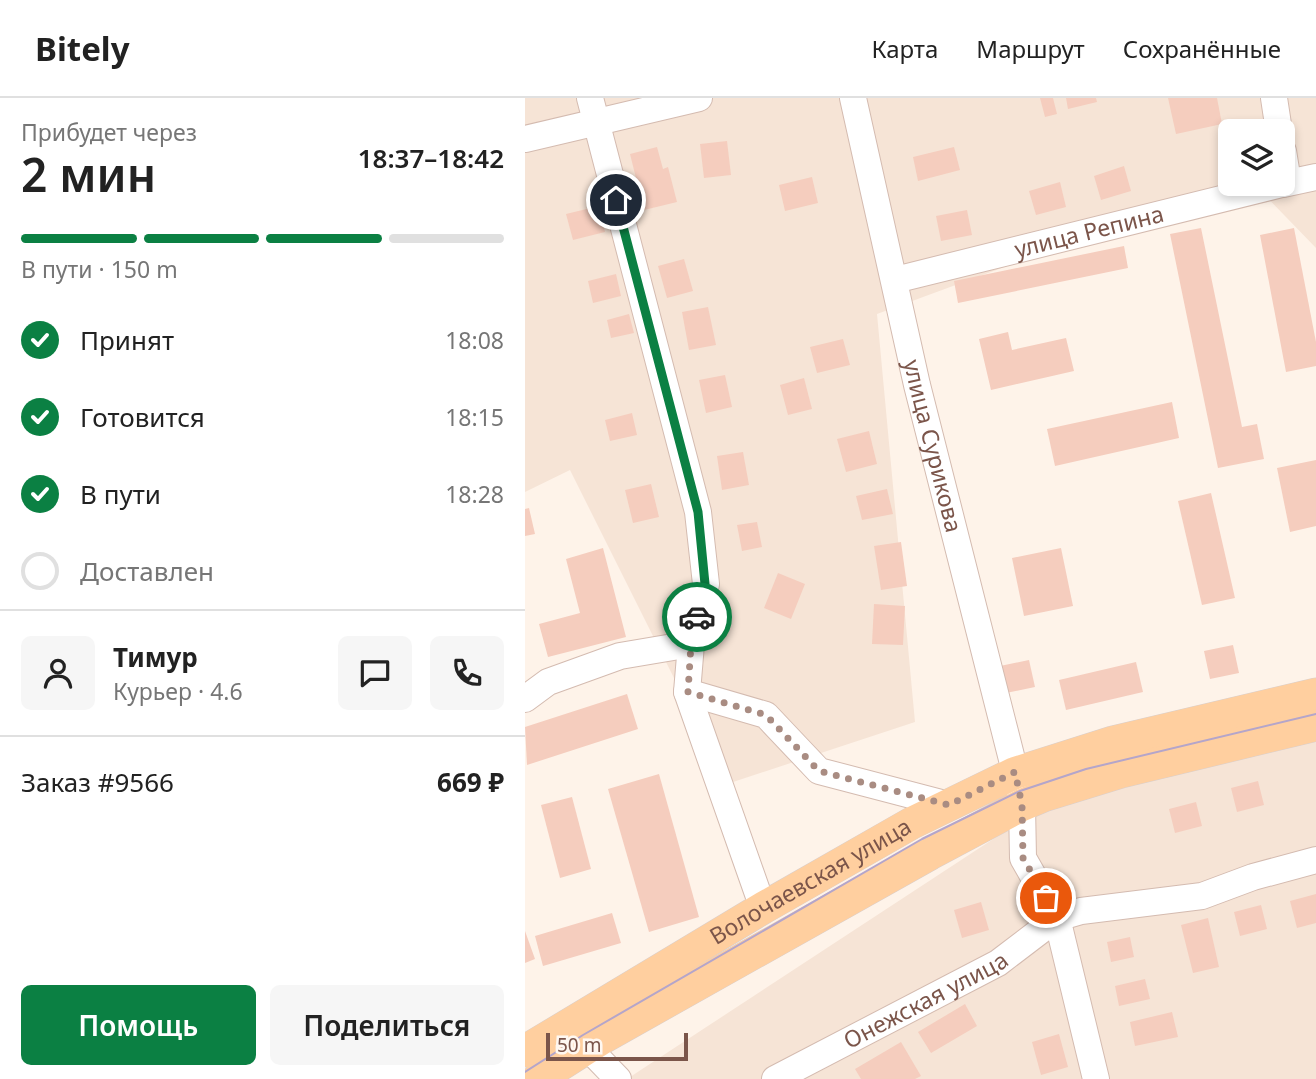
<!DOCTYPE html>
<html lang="ru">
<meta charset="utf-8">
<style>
:root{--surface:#fff;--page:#f6f6f6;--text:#222;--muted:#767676;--line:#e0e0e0;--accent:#0b8043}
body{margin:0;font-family:"Noto Sans",sans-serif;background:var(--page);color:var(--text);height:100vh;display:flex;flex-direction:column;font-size:26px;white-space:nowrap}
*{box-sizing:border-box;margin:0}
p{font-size:23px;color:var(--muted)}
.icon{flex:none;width:38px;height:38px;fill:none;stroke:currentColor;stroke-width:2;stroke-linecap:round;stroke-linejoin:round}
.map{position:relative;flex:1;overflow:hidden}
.drawer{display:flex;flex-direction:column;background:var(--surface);width:525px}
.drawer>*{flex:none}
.buttons{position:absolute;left:693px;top:21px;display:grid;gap:14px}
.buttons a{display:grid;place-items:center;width:77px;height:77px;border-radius:10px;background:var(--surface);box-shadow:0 4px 10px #0003;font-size:35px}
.scale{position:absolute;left:21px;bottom:18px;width:142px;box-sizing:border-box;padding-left:7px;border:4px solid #7b554a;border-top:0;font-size:19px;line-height:24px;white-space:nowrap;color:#7b554a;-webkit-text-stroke:5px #fff8f1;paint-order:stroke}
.pin{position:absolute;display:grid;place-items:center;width:60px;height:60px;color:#fff;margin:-30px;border:4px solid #fff;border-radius:50%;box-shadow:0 2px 7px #0007}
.courier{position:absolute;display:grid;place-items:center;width:70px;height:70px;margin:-35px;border:5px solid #0b8043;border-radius:50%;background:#fff;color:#222;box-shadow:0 2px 9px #0007}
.headline em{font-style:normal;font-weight:600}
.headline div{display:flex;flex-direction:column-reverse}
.headline{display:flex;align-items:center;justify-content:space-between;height:119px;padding:0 21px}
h1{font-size:46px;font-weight:600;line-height:52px}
.bar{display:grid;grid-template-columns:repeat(4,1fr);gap:10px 7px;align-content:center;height:84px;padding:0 21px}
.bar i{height:9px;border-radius:5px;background:var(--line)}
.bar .current{background:var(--accent)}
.bar p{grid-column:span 4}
.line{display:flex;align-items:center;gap:18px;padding:0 21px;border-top:2px solid var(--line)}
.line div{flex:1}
.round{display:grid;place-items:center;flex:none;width:74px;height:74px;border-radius:10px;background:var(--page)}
ol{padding:0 21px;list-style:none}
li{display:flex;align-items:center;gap:21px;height:77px}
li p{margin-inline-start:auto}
li .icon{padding:7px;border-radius:50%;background:var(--accent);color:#fff;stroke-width:4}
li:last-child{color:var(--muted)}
li i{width:38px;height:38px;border:4px solid var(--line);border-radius:50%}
.action{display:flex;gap:14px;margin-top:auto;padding:14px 21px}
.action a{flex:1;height:80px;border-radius:10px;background:var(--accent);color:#fff;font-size:28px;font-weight:600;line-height:80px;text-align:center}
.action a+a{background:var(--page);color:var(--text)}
header{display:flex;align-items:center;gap:42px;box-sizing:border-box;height:98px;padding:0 35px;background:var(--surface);border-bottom:2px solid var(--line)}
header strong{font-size:33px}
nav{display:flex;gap:38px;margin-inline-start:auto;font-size:24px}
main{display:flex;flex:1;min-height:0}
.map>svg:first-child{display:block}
.residential{fill:#f6e4d6}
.building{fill:#f5cdbe}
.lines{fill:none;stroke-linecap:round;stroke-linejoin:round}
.minor-casing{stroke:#d4bbb0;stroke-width:28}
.major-casing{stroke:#dacfcc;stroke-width:33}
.minor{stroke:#fff;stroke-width:26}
.major{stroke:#ffcf9f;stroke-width:32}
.tram{stroke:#b4a5ca;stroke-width:2}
.done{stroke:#a98c82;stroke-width:7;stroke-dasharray:0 12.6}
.route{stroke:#0b8043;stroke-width:9}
.labels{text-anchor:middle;stroke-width:6;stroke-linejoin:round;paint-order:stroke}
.street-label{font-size:23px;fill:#7b554a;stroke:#fff8f1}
</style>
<header>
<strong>Bitely</strong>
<nav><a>Карта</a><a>Маршрут</a><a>Сохранённые</a></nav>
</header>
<main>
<section class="drawer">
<div class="headline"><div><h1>2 мин</h1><p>Прибудет через</p></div><em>18:37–18:42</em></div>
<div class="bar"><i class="current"></i><i class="current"></i><i class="current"></i><i></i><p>В пути · 150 m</p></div>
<ol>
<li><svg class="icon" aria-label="check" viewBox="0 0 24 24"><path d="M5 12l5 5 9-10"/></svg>Принят<p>18:08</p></li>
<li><svg class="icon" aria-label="check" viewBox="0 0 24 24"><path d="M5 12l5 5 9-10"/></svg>Готовится<p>18:15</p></li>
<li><svg class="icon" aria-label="check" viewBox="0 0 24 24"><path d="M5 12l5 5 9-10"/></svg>В пути<p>18:28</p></li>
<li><i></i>Доставлен</li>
</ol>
<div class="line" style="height:126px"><a class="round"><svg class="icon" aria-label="person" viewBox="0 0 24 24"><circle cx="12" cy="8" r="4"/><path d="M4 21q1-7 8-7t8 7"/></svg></a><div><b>Тимур</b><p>Курьер · 4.6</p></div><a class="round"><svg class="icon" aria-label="chat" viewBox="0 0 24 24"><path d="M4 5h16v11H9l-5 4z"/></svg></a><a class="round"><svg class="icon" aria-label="phone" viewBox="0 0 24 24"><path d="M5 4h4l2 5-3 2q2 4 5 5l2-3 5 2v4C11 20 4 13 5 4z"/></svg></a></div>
<div class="line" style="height:91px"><div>Заказ #9566</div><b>669 ₽</b></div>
<div class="action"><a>Помощь</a><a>Поделиться</a></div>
</section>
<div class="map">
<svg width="791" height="981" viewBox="0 0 791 981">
<rect width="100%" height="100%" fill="#fef3e9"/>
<g class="residential">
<path d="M0,0H791V150L729,86H758V33H705V86L352,216L390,624L202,686L45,372L0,394Z"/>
<path d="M791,639V981H102L511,713Z"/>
</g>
<g class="building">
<path d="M515,0H528L532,16L520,19Z"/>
<path d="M541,0H571L572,4L543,11Z"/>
<path d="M643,0H692L697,26L651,36Z"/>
<path d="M202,43L206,77L179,80L175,46Z"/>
<path d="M132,49L138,71L143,69L152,104L115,113L107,81L111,80L105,56Z"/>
<path d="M429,49L435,72L393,83L388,59Z"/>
<path d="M599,68L606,93L576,102L569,78Z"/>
<path d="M287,79L293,105L260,113L254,87Z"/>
<path d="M535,84L541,109L511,117L504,93Z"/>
<path d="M74,108L80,134L48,142L41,116Z"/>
<path d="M442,112L447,137L416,143L411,118Z"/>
<path d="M676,130L717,329L732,326L739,361L693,370L645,136Z"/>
<path d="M769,130L791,244V268L761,274L735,137Z"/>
<path d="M599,148L603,170L433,205L429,183Z"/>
<path d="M159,161L168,193L142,200L133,168Z"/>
<path d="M91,176L96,198L68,205L63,183Z"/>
<path d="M183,209L191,247L164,252L157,214Z"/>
<path d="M104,216L109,235L86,240L82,222Z"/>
<path d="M483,234L487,252L541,240L549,273L466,292L454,241Z"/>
<path d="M318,241L325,267L292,275L285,249Z"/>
<path d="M200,277L207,309L181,315L174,282Z"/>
<path d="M279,280L287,311L263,317L255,287Z"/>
<path d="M647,304L654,340L530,368L522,331Z"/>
<path d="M107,315L112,337L85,343L80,322Z"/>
<path d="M344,333L352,366L321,374L312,341Z"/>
<path d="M218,354L224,387L197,392L192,358Z"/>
<path d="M791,362V428L765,434L752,370Z"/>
<path d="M126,386L134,419L108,425L100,392Z"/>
<path d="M362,391L368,416L337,422L331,398Z"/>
<path d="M686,395L710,500L677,507L653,403Z"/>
<path d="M4,410L10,436L0,438V411Z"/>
<path d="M232,424L237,449L217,453L212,427Z"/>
<path d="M376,444L382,488L356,492L349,448Z"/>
<path d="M78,450L101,539L23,559L14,526L55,515L41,461Z"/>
<path d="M536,450L548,508L499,518L487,460Z"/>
<path d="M253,475L280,486L266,521L239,510Z"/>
<path d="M349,506L380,508L378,547L347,546Z"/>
<path d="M708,547L714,575L685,581L679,553Z"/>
<path d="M504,562L510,589L481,595L475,568Z"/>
<path d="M611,564L618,594L541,612L534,582Z"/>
<path d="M102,596L113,631L2,667L0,629Z"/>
<path d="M134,676L174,819L124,834L83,691Z"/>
<path d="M733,683L739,707L712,714L706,690Z"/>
<path d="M47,699L66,771L35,780L16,707Z"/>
<path d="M671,704L677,728L650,735L644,711Z"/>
<path d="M791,796V825L772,830L765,803Z"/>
<path d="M456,804L464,832L437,840L429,812Z"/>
<path d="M736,807L742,831L715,838L709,814Z"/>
<path d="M87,815L96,845L18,868L10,838Z"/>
<path d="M683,820L694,869L668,875L656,827Z"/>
<path d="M0,833L10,861L0,865Z"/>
<path d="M605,839L609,859L586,864L582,844Z"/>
<path d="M620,881L625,901L594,908L590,888Z"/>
<path d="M440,906L452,928L406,955L393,934Z"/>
<path d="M647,914L653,939L610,948L605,924Z"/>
<path d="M534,936L543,969L516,977L507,944Z"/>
<path d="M376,944L396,978L390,981H336L330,971Z"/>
</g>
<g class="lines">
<defs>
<g id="minor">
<path d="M65,0L173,414L181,486L166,546L162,594L238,810"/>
<path id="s1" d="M328,0L392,287L495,693L497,707L498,760L532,820L571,981"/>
<path d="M749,0L754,33"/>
<path d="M0,41L174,0"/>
<path d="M758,53L763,84"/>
<path d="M758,86L791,79"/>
<path id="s2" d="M370,182L757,86"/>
<path d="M162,594L241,617L294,673L424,707"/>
<path d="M0,601L23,584L95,558L166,546"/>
<path d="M62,949L93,981"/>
<path id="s3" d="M250,981L473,865L532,820L556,813L677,798L728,779L791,762"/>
</g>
<g id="major">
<path id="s4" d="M0,953L238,810L387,725L490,675L588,644L791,596"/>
<path d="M13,981L79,939L405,756L497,707L518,698L596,674L791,627"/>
</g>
</defs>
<use href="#minor" class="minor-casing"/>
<use href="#major" class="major-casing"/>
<use href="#minor" class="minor"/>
<use href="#major" class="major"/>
<path class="tram" d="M0,974L58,937L397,741L495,693L561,671L791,616"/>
</g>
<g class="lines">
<path class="done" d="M172,519L166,546L163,594L241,617L294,673L424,707L490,674L497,707L498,760L521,800"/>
<path class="route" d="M91,102L173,414L180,486L172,519"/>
</g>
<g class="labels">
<g class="street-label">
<text dy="8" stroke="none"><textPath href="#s2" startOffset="200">улица Репина</textPath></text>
<text dy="8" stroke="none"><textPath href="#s1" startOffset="357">улица Сурикова</textPath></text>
<text dy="8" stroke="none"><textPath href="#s4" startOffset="332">Волочаевская улица</textPath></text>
<text dy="8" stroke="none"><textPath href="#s3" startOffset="170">Онежская улица</textPath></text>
</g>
</g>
</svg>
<div class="buttons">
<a><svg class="icon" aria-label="layers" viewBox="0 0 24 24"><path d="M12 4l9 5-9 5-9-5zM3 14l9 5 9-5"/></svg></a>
</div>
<div class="scale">50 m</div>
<div class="pin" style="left:521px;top:800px;background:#ea580c"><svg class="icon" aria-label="bag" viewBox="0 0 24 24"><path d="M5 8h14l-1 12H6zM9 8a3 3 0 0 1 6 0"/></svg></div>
<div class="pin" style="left:91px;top:102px;background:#1f2937"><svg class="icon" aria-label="home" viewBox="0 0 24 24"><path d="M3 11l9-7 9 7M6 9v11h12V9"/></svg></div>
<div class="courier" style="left:172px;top:519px"><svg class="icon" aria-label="car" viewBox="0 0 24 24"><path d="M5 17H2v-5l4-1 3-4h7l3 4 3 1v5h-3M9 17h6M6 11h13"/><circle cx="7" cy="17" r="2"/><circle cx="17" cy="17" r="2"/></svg></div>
</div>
</main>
